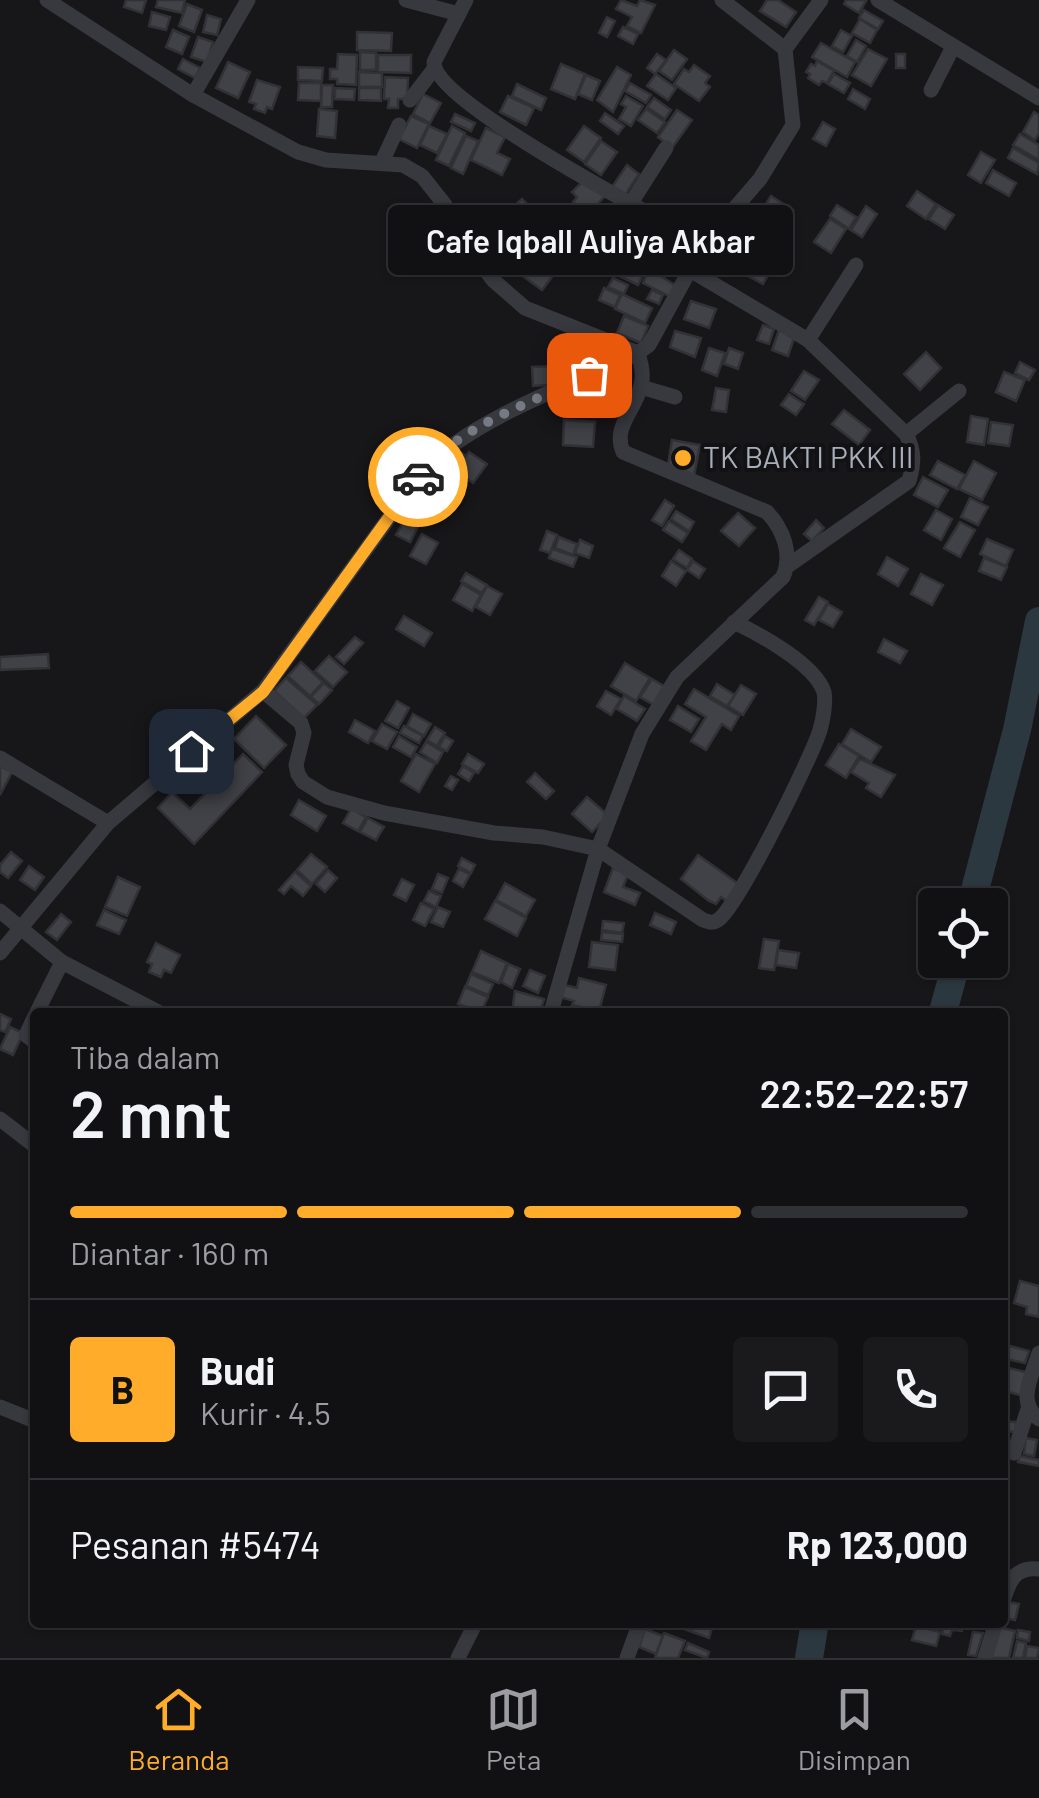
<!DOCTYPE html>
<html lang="id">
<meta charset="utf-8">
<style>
:root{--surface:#111114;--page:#1a1a1d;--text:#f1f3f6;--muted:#9c9da0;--line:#303134;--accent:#ffac2a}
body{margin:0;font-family:Barlow,sans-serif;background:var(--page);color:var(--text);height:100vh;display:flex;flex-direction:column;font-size:38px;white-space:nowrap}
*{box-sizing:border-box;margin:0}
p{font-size:32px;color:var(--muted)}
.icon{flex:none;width:55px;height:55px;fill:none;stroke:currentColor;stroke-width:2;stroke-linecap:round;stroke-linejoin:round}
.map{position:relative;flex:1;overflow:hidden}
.side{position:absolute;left:30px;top:1008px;width:978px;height:620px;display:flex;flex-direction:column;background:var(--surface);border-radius:10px;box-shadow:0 2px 8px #0004,0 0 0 2px var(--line)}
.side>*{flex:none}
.tools{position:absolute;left:918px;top:888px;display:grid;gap:20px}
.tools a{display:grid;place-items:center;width:90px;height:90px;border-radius:10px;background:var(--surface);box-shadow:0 2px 8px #0004,0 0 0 2px var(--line);font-size:50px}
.pin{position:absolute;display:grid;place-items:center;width:85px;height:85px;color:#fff;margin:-42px;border-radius:20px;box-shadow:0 5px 15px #0006}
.courier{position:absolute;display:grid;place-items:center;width:100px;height:100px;margin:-50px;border:8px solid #ffac2a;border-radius:50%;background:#fff;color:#222;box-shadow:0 2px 12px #0007}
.bubble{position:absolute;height:70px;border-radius:10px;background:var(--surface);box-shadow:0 2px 8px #0004,0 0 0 2px var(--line);font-size:32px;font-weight:600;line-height:70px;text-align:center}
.overview em{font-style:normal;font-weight:600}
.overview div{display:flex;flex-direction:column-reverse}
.overview{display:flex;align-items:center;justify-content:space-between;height:170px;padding:0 40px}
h1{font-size:65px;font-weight:600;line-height:75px}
.bar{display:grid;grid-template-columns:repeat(4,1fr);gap:15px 10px;align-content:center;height:120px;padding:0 40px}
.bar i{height:12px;border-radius:8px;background:var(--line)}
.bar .on{background:var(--accent)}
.bar p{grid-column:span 4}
.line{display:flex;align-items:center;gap:25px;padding:0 40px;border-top:2px solid var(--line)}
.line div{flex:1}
.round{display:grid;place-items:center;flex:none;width:105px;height:105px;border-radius:10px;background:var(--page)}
.tabs{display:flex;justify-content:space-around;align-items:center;height:140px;border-top:2px solid var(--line);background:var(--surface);font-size:28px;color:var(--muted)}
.tabs a{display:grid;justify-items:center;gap:5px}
.tabs .on{color:var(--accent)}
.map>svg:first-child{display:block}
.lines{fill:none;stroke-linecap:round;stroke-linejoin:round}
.river{stroke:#2c383f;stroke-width:28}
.building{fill:#414247;stroke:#313136;stroke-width:2.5}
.minor{stroke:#38393f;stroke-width:15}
.done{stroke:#757a83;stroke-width:10;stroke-dasharray:0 18}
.route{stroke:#ffac2a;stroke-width:12}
.poi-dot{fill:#ffac2a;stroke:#121215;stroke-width:4}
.labels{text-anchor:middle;stroke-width:8;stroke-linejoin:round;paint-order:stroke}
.poi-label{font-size:30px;fill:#a8afbb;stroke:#121215;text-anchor:start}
</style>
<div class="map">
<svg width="1039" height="1658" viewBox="0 0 1039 1658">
<rect width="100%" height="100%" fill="#17171a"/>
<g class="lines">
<g class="river">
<path d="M971,905L1017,730L1039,621"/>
<path d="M943,1012L957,960"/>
<path d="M809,1658L815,1622"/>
</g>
</g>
<g class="building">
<path d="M126,0H146L142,13L124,7Z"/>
<path d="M158,0H185L182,13L156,7Z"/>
<path d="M621,0L637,6L640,0L655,5L641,33L627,26L632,17L616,9Z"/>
<path d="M767,0H778L796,12L786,27L760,11Z"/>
<path d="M846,0H863L866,1L859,13L844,4Z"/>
<path d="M187,4L202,10L194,32L179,26Z"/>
<path d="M864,10L883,21L878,29L859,18Z"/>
<path d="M152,12L170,17L166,30L149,26Z"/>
<path d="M207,15L221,19L217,35L203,32Z"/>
<path d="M607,17L615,21L607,37L599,33Z"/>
<path d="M860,19L877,30L870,43L852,33Z"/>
<path d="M623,27L638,34L633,44L618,36Z"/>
<path d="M173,30L189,37L182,54L166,47Z"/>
<path d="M841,30L852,36L843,52L832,46Z"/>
<path d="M357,32L392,33L391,51L357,50Z"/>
<path d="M198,37L213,42L207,62L191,57Z"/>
<path d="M856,40L866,46L857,62L847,56Z"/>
<path d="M821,43L855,62L847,77L812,57Z"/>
<path d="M868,49L887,59L871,86L852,75Z"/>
<path d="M674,50L687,59L672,80L659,71Z"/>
<path d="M360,52L376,53V70H360Z"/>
<path d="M338,54L357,55L356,85L337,84V79H330V69H337Z"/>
<path d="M657,54L666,60L655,74L647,68Z"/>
<rect x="896" y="54" width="9" height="14"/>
<path d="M378,55H411V73L378,72Z"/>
<path d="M183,59L200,68L195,78L178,69Z"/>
<path d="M817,61L834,71L827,83L822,81L819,85L808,78L810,74L806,72L811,64L815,66Z"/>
<path d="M228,62L250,72L238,98L216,88Z"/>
<path d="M561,64L585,74L575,99L551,89Z"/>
<path d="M694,65L710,76L705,83L710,87L699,101L674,84L684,69L689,72Z"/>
<path d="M298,67L323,68L322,81L298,80Z"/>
<path d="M617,67L631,75L613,112L597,100Z"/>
<path d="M359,72L382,73V87H359Z"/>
<path d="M656,74L676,88L668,100L647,86Z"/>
<path d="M834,74L850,83L844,93L828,84Z"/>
<path d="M586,75L600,81L592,100L578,94Z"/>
<path d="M385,77L408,78L407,99H398V108H388L389,99H384Z"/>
<path d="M257,80L280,87L272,109L267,107L265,113L254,109L256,104L249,102Z"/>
<path d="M299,83H321V101L298,100Z"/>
<path d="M630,83L651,95L646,103L625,91Z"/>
<path d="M517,84L546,98L541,110L512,96Z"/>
<path d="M322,85H333L332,107H321Z"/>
<path d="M335,88L355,89L354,100L335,99Z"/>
<path d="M359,88H381V101L359,100Z"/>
<path d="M853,89L870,99L865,109L848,99Z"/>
<path d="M423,94L441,103L430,123L413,114Z"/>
<path d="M508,96L534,108L526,125L500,112Z"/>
<path d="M626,96L643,106L631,126L619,119L626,107L621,104Z"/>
<path d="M654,98L671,110L665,119L647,107Z"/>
<path d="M319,109L337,111L335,138L317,136Z"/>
<path d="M646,109L665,122L657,133L638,120Z"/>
<path d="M677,110L692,120L672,148L658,137Z"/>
<path d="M1034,112L1039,115V133L1035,140L1023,132Z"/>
<path d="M605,113L624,126L618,134L600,121Z"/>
<path d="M455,114L475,123L471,131L451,122Z"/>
<path d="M411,116L429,124L417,148L399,139Z"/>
<path d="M823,122L835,129L826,146L813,139Z"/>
<path d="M429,126L447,134L437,153L420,145Z"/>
<path d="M452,126L465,133L449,166L436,160Z"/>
<path d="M584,126L601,138L584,162L567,150Z"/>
<path d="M486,128L505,137L497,153L510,159L502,175L471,160Z"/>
<path d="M1020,134L1039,145V160L1013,145Z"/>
<path d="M466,136L478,141L463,174L451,168Z"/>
<path d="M601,141L617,152L601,175L585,164Z"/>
<path d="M1013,148L1039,163L1037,174L1008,158Z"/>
<path d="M981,152L995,160L981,183L968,175Z"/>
<path d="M627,165L639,174L625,195L612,187Z"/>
<path d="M993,170L1016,183L1009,196L986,183Z"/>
<path d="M584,180L606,195L587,215L573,202L577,197L572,192Z"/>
<path d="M917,191L936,204L926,219L907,206Z"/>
<path d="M771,196L793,210L785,221L764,207Z"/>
<path d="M522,199L537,214L528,223L513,207Z"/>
<path d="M837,205L856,217L849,229L830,216Z"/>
<path d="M938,205L954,215L945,229L929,219Z"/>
<path d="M866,206L877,214L862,237L851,230Z"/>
<path d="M763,209L783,222L775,234L755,221Z"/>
<path d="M513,216L527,229L520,236L506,224Z"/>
<path d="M579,216L600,231L593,240L573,226Z"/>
<path d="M830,219L846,229L831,253L814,242Z"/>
<path d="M497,221L516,242L502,255L490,243L498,235L491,227Z"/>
<path d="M570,226L593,242L586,252L564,236Z"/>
<path d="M644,226L657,233L646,253L634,247Z"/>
<path d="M660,234L683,246L670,272L647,260Z"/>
<path d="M602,245L614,252L604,268L591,261Z"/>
<path d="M684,248L696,254L690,266L678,260Z"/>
<path d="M632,249L643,255L636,268L625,262Z"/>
<path d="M742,250L773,266L763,284L733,268Z"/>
<path d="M536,260L555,273L542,290L524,277Z"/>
<path d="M623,263L644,273L638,285L617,275Z"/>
<path d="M649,268L676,286L671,297L643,283Z"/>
<path d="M613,278L628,285L624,294L608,287Z"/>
<path d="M604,288L620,295L615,307L599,300Z"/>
<path d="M652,290L663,295L659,304L647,299Z"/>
<path d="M622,294L652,308L645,323L615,309Z"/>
<path d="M691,301L716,309L709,328L684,319Z"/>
<path d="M624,316L648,326L641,343L617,333Z"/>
<path d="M763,325L774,329L769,344L757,340Z"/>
<path d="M779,330L795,335L788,356L772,350Z"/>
<path d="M675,331L701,338L695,357L670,347Z"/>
<path d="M569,348L570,363L549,364L548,349Z"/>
<path d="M586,348L587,363L572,364V349Z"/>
<path d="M709,348L725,353L717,376L702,370Z"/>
<path d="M729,348L743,353L738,369L724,364Z"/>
<path d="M608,352V364L589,365L588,353Z"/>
<path d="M926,352L941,368L920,390L904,374Z"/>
<path d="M1020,362L1035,370L1029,380L1015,373Z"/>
<path d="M583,365L584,377L566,384L533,386L532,367Z"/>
<path d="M804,371L819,380L805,400L791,391Z"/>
<path d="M1004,372L1025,380L1016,401L996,392Z"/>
<path d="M616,385L621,401L588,410L584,394Z"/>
<path d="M716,388L729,390L726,412L712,410Z"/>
<path d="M789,394L804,404L796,415L781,405Z"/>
<path d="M844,410L870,430L859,445L832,424Z"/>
<path d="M971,416L988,419L984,445L967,442Z"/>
<path d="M564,420L595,422L593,447L563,445Z"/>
<path d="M991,422L1013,425L1009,446L988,443Z"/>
<path d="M672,440L700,445L694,476L667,471Z"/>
<path d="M469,452L487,464L473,483L456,471L460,465L455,461L462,453L466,456Z"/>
<path d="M938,461L965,475L957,489L930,475Z"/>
<path d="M974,461L996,473L982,500L959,489Z"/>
<path d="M923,477L948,490L938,507L914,495Z"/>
<path d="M970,498L988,507L978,525L961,517Z"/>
<path d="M665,500L674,506L662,526L652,520Z"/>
<path d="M936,510L952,519L941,540L924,530Z"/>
<path d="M676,511L694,522L689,531L671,519Z"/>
<path d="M409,512L422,519L410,542L396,535Z"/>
<path d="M738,513L755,528L739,546L721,531Z"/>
<path d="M816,520L824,528L812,541L804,534Z"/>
<path d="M669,521L688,533L682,542L663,530Z"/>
<path d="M960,522L975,530L960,557L944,548Z"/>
<path d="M547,531L557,535L550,553L540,550Z"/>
<path d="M422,534L438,543L426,564L410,556Z"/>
<path d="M559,537L577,544L573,555L555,548Z"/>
<path d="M987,539L1013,550L1006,566L980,554Z"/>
<path d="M580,540L593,546L589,558L575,553Z"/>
<path d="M552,549L577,557L573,567L549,558Z"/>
<path d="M679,550L692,559L687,568L673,559Z"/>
<path d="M887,557L908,569L898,586L878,574Z"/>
<path d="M984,558L1007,567L1001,580L979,571Z"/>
<path d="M671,561L686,571L676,586L662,576Z"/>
<path d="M693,561L705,569L699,578L687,570Z"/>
<path d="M466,573L487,585L482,593L461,581Z"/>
<path d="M921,574L943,585L932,605L911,594Z"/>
<path d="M462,584L481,595L472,611L453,600Z"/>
<path d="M487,586L502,594L490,615L476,607Z"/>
<path d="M819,597L828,602L814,625L805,620Z"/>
<path d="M828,604L842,612L833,627L819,620Z"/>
<path d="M404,616L432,633L424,646L396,629Z"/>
<path d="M355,637L363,643L344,664L336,657Z"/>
<path d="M884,639L907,651L900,663L878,652Z"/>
<path d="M48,654L49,668L0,670V657Z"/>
<path d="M329,656L347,672L333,687L315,671Z"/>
<path d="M301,662L323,682L310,696L288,676Z"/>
<path d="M625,663L650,678L636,701L611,686Z"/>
<path d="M286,678L317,705L304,718L274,691Z"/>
<path d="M652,679L667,688L656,706L640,697Z"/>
<path d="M324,683L332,690L319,704L311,697Z"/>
<path d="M717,684L735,695L727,706L710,696Z"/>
<path d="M741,685L756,694L743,715L728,706Z"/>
<path d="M694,689L739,716L731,730L722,724L706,750L691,741L706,717L685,704Z"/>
<path d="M606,691L621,699L611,715L597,706Z"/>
<path d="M624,696L645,709L637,721L617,709Z"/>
<path d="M397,701L409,708L398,728L385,721Z"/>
<path d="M678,706L699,719L691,732L670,720Z"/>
<path d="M413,714L431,724L424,736L407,726Z"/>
<path d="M256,716L286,745L264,768L234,739Z"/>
<path d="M355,720L375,731L368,743L349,732Z"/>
<path d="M382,724L397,732L387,749L372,741Z"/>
<path d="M404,726L423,736L419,743L400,733Z"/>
<path d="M435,727L445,733L437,746L427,740Z"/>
<path d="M851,729L881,747L871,762L842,744Z"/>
<path d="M399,736L417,747L411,757L393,747Z"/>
<path d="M445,736L453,741L447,751L439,747Z"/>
<path d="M426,742L443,752L437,763L420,752Z"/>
<path d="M839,744L859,756L846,778L826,765Z"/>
<path d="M243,754L262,772L194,844L158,808L172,792L190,809Z"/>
<path d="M416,754L435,764L419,792L401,781Z"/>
<path d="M468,754L484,764L478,773L462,764Z"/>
<path d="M860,759L895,775L881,797L866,788L869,783L851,772Z"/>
<path d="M0,766L12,772L0,795Z"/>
<path d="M463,766L474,773L469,781L458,774Z"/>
<path d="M535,773L554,791L546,799L527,782Z"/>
<path d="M451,776L458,780L452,790L445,786Z"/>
<path d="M587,797L608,815L592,832L572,814Z"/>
<path d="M299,800L326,816L317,831L291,815Z"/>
<path d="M351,809L366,817L358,831L343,823Z"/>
<path d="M368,818L384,827L376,840L360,832Z"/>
<path d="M11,852L22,861L8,878L0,872V865Z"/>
<path d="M311,854L327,867L312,884L297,870Z"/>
<path d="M698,855L740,885L728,902L721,897L716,904L709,901L681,879Z"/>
<path d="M462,858L475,865L471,873L458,866Z"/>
<path d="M29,866L44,877L35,890L20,880Z"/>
<path d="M613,868L628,874L623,887L640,893L635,905L604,892Z"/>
<path d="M459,869L470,874L463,887L453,881Z"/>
<path d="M328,870L337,878L325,892L316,884Z"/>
<path d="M295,872L311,886L303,896L291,886L284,894L279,890Z"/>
<path d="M438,874L448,878L442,893L432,889Z"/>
<path d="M118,877L140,887L127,916L105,907Z"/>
<path d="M402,879L414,885L406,901L394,895Z"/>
<path d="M505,883L535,900L526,916L496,900Z"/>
<path d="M429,891L441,896L436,907L424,901Z"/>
<path d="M495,901L526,918L517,936L485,919Z"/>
<path d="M421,903L434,909L425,926L413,920Z"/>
<path d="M438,907L450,912L443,927L431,922Z"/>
<path d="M104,910L126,920L119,934L97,925Z"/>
<path d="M655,913L676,922L671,934L650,925Z"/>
<path d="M61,914L71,922L57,940L46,932Z"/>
<path d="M603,921L624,923L622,933L602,930Z"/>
<path d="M602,932L623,934L622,942L601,940Z"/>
<path d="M764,939L779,941L774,970L759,968Z"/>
<path d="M592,942L618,945L615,970L589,967Z"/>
<path d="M156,943L180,955L171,973L164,970L161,977L149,972L152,964L147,962Z"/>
<path d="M778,950L799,953L796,968L776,965Z"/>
<path d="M481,951L507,963L499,983L472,972Z"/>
<path d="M508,964L520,969L512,988L501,982Z"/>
<path d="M530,970L545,976L538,993L523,986Z"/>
<path d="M471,974L493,984L488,995L466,986Z"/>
<path d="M579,978L606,985L599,1011L572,1005L574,1001L560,997L564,985L577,988Z"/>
<path d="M465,987L488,997L481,1012L458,1004Z"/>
<path d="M515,991L544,999L540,1012H512Z"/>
<path d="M0,1014L11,1019L5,1032L0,1030Z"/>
<path d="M10,1027L23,1033L13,1055L0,1049Z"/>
<path d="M1020,1281L1039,1286V1317L1026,1314L1027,1307L1014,1303Z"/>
<path d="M1002,1344L1029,1351L1025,1363L1002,1358Z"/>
<path d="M1009,1368L1029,1373L1024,1396L1004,1391Z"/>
<path d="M1002,1421L1016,1422V1432L1002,1431Z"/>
<path d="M1026,1438L1037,1440L1034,1456L1024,1454Z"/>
<path d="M1020,1456L1039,1460V1466L1018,1462Z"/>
<path d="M1008,1602L1019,1604L1015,1620L1004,1618Z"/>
<path d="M680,1622H699L712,1628L709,1638L678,1627Z"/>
<path d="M936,1622H963L962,1631L952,1630L950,1636L942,1634L943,1628L935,1627Z"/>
<path d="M916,1626L940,1632L936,1646L912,1640Z"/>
<path d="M998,1627L1015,1631L1009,1658H992Z"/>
<path d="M645,1629L663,1636L656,1654L639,1647Z"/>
<path d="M1018,1630L1030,1632L1029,1641L1017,1638Z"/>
<path d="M973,1632L983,1633L976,1656L968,1655Z"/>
<path d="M664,1633L685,1641L678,1658H655Z"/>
<path d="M1017,1641L1026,1643L1023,1658H1013Z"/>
<path d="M688,1643L709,1652L707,1658L685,1650Z"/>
<path d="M1027,1646L1039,1648L1037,1658H1025Z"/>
</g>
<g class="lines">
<g class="minor">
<path d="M47,0L193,95L298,152L326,160L403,165L422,176L445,205L466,245L493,280L525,308L638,353C641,364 644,374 641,385C636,410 612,426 623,452L767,512C783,529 793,554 783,577L677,677L642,734L598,849L551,1012"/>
<path d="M406,0L459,14"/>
<path d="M466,0L434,62C434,103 662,220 704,244"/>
<path d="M722,0L785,49"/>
<path d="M878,0L1039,98"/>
<path d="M931,90L953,47"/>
<path d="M193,95L248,0"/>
<path d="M410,100L434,69"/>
<path d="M382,162L399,125"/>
<path d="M631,203L666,148"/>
<path d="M466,245L492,216"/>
<path d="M690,270L808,340L906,434C915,451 914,464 909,481L789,565"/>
<path d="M808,340L856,265"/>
<path d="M641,387L675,397"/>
<path d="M906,434L959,391"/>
<path d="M263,691L301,723L304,733L296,765L298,774L303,782L327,797L384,813L494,833L543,837L598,849L703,920C709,922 712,924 718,920C737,908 812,757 820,730C823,720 826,702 824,692C815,664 759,634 734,622"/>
<path d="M0,758L108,823"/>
<path d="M0,911L62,962L158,1012"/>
<path d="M0,953L108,823L263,691L426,467C479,416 571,385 638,353L649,345L704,244L760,179L793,125L785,49L821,0"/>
<path d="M37,1012L62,962"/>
<path d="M35,1016L26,1035L35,1042"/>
<path d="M0,1119L35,1146"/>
<path d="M1039,1353C1032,1376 1016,1402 1039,1419"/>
<path d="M0,1407L35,1421"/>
<path d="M1014,1453L1028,1409"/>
<path d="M1002,1604C1009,1582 1013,1567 1039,1569"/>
<path d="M458,1658L476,1622"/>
<path d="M627,1658L640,1622"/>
<path d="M985,1658L996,1622"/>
</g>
</g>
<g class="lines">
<path class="done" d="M418,477C455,427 534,402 589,375"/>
<path class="route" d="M191,751L263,692L418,477"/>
</g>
<circle class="poi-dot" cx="683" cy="458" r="10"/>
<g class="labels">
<g class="poi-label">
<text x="703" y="468">TK BAKTI PKK III</text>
</g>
</g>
</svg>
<div class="tools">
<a><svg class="icon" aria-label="locate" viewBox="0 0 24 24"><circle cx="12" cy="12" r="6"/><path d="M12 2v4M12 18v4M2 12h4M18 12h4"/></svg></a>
</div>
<div class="pin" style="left:589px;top:375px;background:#ea580c"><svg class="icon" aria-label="bag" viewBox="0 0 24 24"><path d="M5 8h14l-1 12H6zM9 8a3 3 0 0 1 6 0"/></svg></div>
<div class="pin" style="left:191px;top:751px;background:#1f2937"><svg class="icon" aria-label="home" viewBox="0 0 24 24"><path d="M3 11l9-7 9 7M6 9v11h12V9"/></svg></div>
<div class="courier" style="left:418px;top:477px"><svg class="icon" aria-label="car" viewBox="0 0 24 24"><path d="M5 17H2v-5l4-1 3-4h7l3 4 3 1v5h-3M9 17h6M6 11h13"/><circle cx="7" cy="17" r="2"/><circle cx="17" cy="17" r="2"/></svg></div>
<div class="bubble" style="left:388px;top:205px;width:405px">Cafe Iqball Auliya Akbar</div>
<section class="side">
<div class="overview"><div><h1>2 mnt</h1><p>Tiba dalam</p></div><em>22:52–22:57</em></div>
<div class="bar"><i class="on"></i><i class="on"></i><i class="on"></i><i></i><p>Diantar · 160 m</p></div>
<div class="line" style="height:180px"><b class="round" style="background:var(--accent);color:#111">B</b><div><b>Budi</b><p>Kurir · 4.5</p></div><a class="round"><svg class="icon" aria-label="chat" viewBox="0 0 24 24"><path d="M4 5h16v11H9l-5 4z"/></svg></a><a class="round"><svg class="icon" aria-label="phone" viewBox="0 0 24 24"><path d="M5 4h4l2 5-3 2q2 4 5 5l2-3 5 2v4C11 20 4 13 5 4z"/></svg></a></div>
<div class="line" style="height:130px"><div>Pesanan #5474</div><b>Rp 123,000</b></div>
</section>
</div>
<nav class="tabs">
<a class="on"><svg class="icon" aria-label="home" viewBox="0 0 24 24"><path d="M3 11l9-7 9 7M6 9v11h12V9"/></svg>Beranda</a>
<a><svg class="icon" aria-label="map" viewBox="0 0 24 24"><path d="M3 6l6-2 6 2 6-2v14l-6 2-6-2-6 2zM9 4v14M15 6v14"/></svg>Peta</a>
<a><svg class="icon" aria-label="saved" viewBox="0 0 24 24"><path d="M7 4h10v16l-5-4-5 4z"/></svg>Disimpan</a>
</nav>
